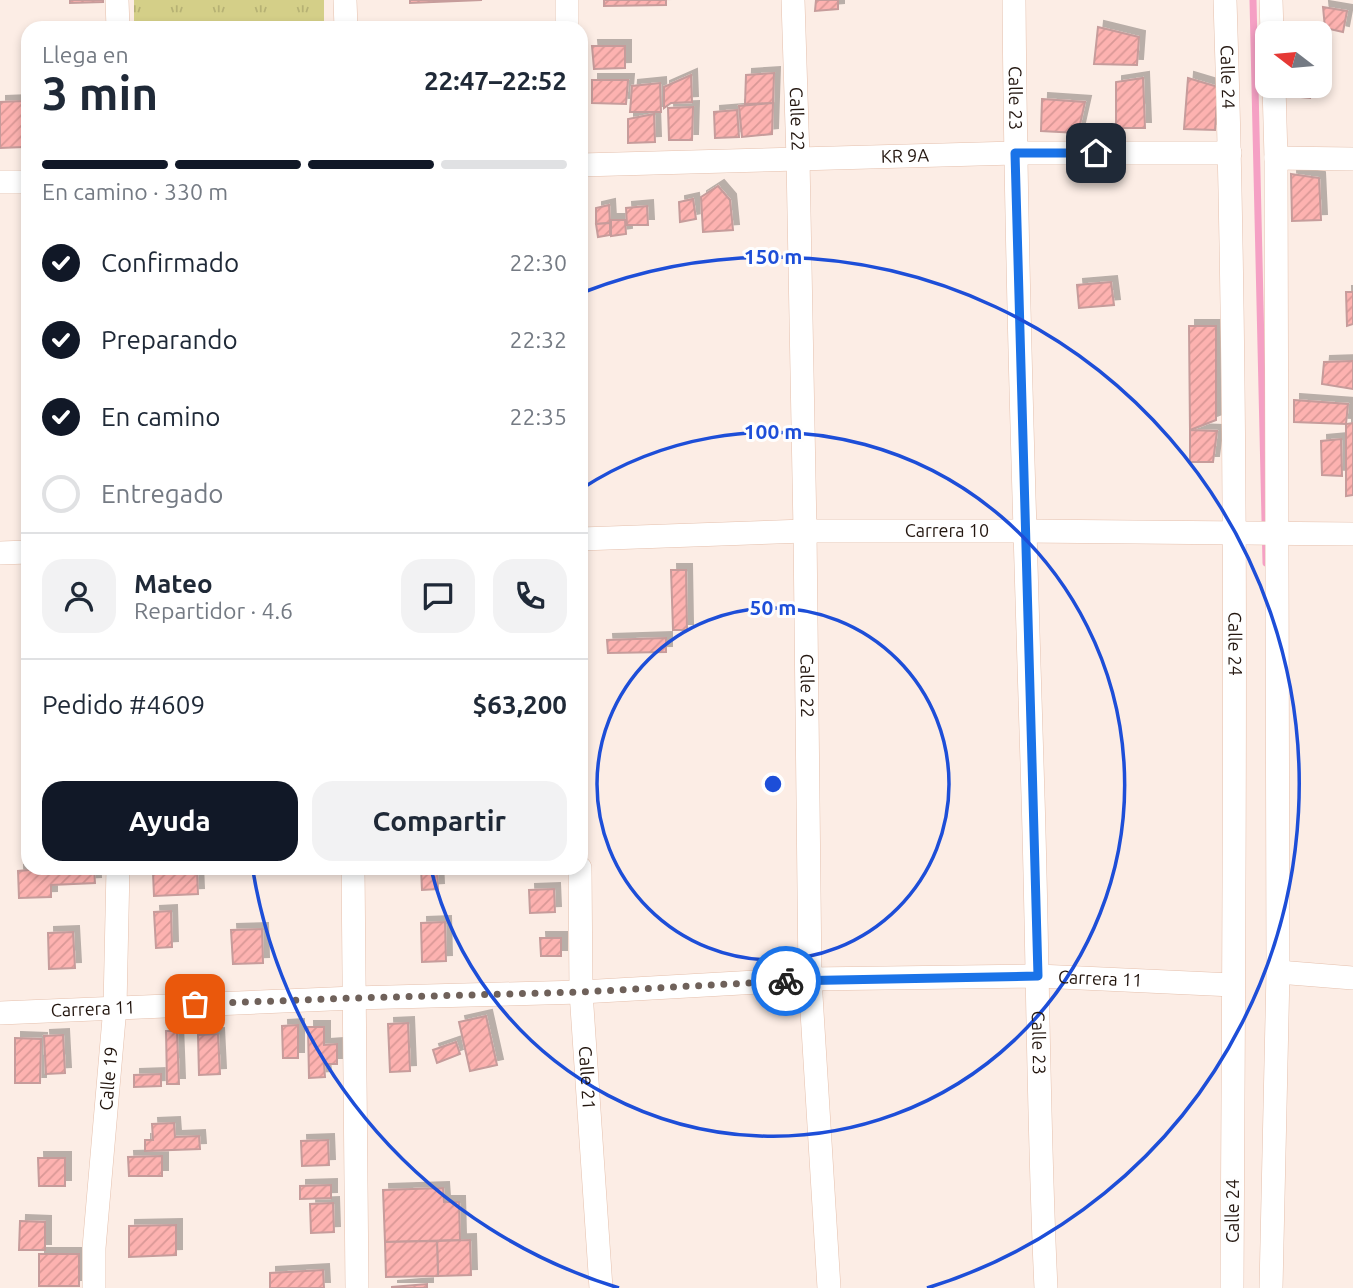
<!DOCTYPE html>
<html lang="es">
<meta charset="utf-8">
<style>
:root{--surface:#fff;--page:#f2f2f3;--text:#1f2937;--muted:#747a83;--line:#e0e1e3;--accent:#111827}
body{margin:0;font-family:Ubuntu,sans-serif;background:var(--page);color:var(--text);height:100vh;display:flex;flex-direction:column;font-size:26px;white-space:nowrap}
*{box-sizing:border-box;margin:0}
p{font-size:23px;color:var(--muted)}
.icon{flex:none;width:38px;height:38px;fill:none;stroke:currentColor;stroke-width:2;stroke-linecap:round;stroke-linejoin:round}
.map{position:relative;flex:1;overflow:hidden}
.drawer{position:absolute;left:21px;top:21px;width:567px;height:854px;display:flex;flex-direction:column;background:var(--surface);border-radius:21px;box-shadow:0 4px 10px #0003}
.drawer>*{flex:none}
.needle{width:46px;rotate:286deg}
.tools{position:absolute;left:1255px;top:21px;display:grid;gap:14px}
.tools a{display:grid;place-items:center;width:77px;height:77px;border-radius:14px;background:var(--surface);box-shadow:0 4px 10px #0003;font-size:35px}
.pin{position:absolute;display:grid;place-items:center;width:60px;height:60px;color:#fff;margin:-30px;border-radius:14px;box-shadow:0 4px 10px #0006}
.courier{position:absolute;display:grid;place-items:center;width:70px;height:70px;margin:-35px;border:5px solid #1a73e8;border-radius:50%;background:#fff;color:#222;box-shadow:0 2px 9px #0007}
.head em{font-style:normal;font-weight:600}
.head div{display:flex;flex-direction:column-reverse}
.head{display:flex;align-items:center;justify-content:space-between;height:119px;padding:0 21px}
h1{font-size:46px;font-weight:600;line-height:52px}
.bar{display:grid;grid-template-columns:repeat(4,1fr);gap:10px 7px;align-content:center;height:84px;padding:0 21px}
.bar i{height:9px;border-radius:5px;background:var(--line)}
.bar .current{background:var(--accent)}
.bar p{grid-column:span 4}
.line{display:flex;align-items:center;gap:18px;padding:0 21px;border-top:2px solid var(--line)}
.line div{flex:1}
.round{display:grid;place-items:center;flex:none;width:74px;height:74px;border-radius:21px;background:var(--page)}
ol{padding:0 21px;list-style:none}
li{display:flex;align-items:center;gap:21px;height:77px}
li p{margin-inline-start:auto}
li .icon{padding:7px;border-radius:50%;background:var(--accent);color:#fff;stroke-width:4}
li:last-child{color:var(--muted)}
li i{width:38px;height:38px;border:4px solid var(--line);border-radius:50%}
.cta{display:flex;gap:14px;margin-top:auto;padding:14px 21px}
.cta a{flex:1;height:80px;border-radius:21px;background:var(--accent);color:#fff;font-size:28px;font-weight:600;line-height:80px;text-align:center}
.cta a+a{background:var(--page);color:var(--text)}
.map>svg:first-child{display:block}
.grass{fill:url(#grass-tufts)}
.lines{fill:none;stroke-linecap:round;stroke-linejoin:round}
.stream{stroke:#f5a0c4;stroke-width:7}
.building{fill:url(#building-hatch);stroke:#c69c9b;stroke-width:2;filter:url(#shadow)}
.street-casing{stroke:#e5c0ad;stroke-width:24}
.street{stroke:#fff;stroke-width:23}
.done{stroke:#6f615a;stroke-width:7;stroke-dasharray:0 12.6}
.route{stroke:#1a73e8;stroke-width:9}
.ring{fill:none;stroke:#1d4ed8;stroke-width:3.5}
.labels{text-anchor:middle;stroke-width:6;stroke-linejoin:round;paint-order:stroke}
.street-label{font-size:18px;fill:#23160f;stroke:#fefefe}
.centre{fill:#1d4ed8;stroke:#fefefe;stroke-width:3.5}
.ring-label{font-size:21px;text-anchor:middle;font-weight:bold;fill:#1d4ed8;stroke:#fefefe;stroke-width:6;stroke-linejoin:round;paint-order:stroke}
</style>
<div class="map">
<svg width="1353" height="1288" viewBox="0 0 1353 1288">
<defs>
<pattern id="grass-tufts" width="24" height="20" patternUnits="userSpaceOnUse" patternTransform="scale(1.75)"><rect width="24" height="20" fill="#d4cf88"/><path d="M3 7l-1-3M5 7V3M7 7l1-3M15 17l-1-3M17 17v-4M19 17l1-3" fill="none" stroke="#b6b174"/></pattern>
<pattern id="building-hatch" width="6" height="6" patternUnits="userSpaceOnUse" patternTransform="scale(1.75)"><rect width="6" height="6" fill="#fdb2b0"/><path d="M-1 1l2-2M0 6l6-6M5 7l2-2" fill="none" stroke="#d99896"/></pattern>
<filter id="shadow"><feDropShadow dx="6" dy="-6" stdDeviation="0" flood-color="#0004"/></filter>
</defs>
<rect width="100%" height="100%" fill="#fcede5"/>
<rect class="grass" x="134" y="0" width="190" height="28"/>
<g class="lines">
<path class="stream" d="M1253,0L1266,563"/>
</g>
<g class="building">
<path d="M70,0H103V2L70,3Z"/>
<path d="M410,0H482L410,3Z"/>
<path d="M604,0H666V5L604,6Z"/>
<path d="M816,0H838V9L815,11Z"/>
<path d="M1323,7L1347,11L1343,32L1325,28Z"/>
<path d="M1098,27L1139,37L1137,65L1094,64Z"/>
<path d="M592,46H625V68L594,69Z"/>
<path d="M774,73L773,103L745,104L746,75Z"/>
<path d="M691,75L692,102L671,103L664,108V87Z"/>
<path d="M1143,78L1145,128H1116V82Z"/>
<path d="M1188,78L1218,87L1215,130L1184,129Z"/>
<path d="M592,80H628L626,104L592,103Z"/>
<path d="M660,83L661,112H630L632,86Z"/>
<path d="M1281,86H1309L1310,98L1281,95Z"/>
<path d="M1042,99L1085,102L1078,133L1041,131Z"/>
<path d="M23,101L24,147L0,148V102Z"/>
<path d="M773,103L772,134L742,137L739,106Z"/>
<path d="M693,107L692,140H669L668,108Z"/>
<path d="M737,110L739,137L715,138L714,112Z"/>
<path d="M654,114L655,142L628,143V119Z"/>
<path d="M1291,174L1319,178L1321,220L1292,221Z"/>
<path d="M718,186L730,200L733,230L703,232L701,197Z"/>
<path d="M693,199L696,219L680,222L679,202Z"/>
<path d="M609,205L610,223L596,224V208Z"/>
<path d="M647,206L648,225H627L626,208Z"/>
<path d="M611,220H625L626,234L611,236Z"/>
<path d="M610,223V235L598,237L596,224Z"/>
<path d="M1111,282L1114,305L1079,308L1077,285Z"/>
<path d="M1346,292H1353V324L1347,326Z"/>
<path d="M1189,326H1216V420L1190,430Z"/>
<path d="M1353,361V389L1322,384L1324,362Z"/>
<path d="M1294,400L1348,404L1346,424L1294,422Z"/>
<path d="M1353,423V495L1346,496V424Z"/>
<path d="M1190,430L1217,431L1213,462H1190Z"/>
<path d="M1341,439L1342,476L1322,475L1321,441Z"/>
<path d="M671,570H686L687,630H673Z"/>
<path d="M666,638V652L608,653L607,640Z"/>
<path d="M40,868H94L95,883L51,885V897L19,898L18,871L40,869Z"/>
<path d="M421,868H437L438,889L422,890Z"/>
<path d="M197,871L198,894L154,896L153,873Z"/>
<path d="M554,889L555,912L530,913L529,890Z"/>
<path d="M171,911L172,947L156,948L154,912Z"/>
<path d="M445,922L446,961L422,962L421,923Z"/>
<path d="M262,929L263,963L233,964L231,930Z"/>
<path d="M73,932L75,968L49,969L48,933Z"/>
<path d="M540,938H561V956H541Z"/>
<path d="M486,1016L497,1065L470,1071L459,1022Z"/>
<path d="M408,1023L410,1071L390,1072L388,1024Z"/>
<path d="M298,1025V1058H283L282,1026Z"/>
<path d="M308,1027H324V1045L337,1044V1064H324L325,1077L309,1078Z"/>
<path d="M166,1031H177L179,1084H167Z"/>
<path d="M218,1034L220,1074L199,1075L198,1035Z"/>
<path d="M63,1035L65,1073L46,1074L44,1036Z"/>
<path d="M15,1038L41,1039L40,1083H15Z"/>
<path d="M456,1042L460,1054L437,1063L433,1050Z"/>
<path d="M161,1074V1086L134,1087V1075Z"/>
<path d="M174,1123L175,1137L199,1136L200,1149L145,1151V1140H153L152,1124Z"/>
<path d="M328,1140L329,1165L302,1166L301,1141Z"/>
<path d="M162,1156V1176H129L128,1157Z"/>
<path d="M38,1158H65V1186H39Z"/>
<path d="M331,1185V1198L300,1199V1186Z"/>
<path d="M443,1188L444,1202H459L460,1240L385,1242L383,1190Z"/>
<path d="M333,1203L334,1232L311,1233L310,1204Z"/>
<path d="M20,1221L45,1222V1250H19Z"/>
<path d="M176,1225V1255L129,1257V1226Z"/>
<path d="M470,1240L471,1275L438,1276L437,1241Z"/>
<path d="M437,1241L438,1276L386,1277L385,1242Z"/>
<rect x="39" y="1254" width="40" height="32"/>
<path d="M323,1270L324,1288H270V1273Z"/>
<path d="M427,1284V1288H392V1287Z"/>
</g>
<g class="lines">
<defs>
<g id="street">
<path d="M117,0L118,28"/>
<path d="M345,0L346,28"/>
<path d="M567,0V28"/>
<path id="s1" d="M793,0L798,159L805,531L810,979L829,1288"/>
<path id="s2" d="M1014,0C1016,265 1025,531 1033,796C1038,960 1038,1124 1046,1288"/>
<path id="s3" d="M1225,0C1239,429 1234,859 1232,1288"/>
<path d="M1271,0L1272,33"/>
<path d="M1276,158L1353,159"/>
<path id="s4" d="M581,165L1015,153H1230"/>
<path d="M0,182H28"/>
<path id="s5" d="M581,539L805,531H1025L1353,534"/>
<path d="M0,553L28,552"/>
<path d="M353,868L357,1288"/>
<path id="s6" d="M580,868L581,992L601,1288"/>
<path d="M1278,972L1353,978"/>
<path id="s7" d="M0,1013L354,998L581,992L810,979L1038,976L1233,985"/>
<path id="s8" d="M94,1288V1248L115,1007L118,868"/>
<path d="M1271,1288L1278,972L1276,158L1274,86"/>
</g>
</defs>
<use href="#street" class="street-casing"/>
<use href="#street" class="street"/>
</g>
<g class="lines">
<path class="done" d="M195,1004L354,998L581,992L786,981"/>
<path class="route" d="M786,981L1038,976L1015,153H1096"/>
</g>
<g class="ring">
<circle cx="773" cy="784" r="176"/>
<path d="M581 489A352 352 0 1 1 431 869"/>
<path d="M619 1288A527 527 0 0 1 253 871M584 292A527 527 0 1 1 927 1288"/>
</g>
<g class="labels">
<g class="street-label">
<text dy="6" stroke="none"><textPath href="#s3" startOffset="77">Calle 24</textPath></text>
<text dy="6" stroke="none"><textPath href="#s2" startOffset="98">Calle 23</textPath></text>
<text dy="6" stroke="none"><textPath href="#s1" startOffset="119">Calle 22</textPath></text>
<text dy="6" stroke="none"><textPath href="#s4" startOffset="324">KR 9A</textPath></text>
<text dy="6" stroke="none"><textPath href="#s5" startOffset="366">Carrera 10</textPath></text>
<text dy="6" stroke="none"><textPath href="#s3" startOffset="644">Calle 24</textPath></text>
<text dy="6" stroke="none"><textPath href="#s1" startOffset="686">Calle 22</textPath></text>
<text dy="6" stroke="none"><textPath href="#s7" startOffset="1101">Carrera 11</textPath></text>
<text dy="6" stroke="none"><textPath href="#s7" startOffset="93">Carrera 11</textPath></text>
<text dy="6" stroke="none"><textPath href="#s2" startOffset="1043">Calle 23</textPath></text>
<text dy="6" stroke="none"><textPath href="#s8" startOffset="210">Calle 19</textPath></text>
<text dy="6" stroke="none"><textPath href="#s6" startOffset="210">Calle 21</textPath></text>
<text transform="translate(1233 1211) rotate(-90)" y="6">Calle 24</text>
</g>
</g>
<circle cx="773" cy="784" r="10" class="centre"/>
<g class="ring-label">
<text x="773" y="264">150 m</text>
<text x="773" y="439">100 m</text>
<text x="773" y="615">50 m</text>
</g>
</svg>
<div class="tools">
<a><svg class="needle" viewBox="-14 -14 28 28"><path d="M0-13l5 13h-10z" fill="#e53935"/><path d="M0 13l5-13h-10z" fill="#747a83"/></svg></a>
</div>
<div class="pin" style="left:195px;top:1004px;background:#ea580c"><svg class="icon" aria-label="bag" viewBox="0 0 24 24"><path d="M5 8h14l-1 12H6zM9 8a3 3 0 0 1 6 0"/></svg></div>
<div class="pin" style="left:1096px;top:153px;background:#1f2937"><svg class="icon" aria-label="home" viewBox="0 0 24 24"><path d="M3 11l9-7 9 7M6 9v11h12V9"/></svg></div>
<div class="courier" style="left:786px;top:981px"><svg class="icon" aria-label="bike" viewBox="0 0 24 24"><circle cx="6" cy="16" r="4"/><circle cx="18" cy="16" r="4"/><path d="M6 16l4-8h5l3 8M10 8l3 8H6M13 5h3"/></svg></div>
<section class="drawer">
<div class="head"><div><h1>3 min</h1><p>Llega en</p></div><em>22:47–22:52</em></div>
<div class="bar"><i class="current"></i><i class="current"></i><i class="current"></i><i></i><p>En camino · 330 m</p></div>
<ol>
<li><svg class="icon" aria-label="check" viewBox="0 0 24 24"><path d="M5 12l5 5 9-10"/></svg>Confirmado<p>22:30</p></li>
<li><svg class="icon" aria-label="check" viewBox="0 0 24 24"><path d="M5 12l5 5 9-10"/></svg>Preparando<p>22:32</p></li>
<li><svg class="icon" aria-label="check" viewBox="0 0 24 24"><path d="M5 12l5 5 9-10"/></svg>En camino<p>22:35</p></li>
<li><i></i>Entregado</li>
</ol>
<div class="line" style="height:126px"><a class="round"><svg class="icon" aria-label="person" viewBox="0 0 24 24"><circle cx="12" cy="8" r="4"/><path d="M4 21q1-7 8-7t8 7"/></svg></a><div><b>Mateo</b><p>Repartidor · 4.6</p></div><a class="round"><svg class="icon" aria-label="chat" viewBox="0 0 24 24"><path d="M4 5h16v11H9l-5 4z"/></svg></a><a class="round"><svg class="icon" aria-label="phone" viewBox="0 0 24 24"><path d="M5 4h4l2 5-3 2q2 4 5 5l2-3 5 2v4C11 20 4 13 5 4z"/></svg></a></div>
<div class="line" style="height:91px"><div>Pedido #4609</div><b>$63,200</b></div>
<div class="cta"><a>Ayuda</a><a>Compartir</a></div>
</section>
</div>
